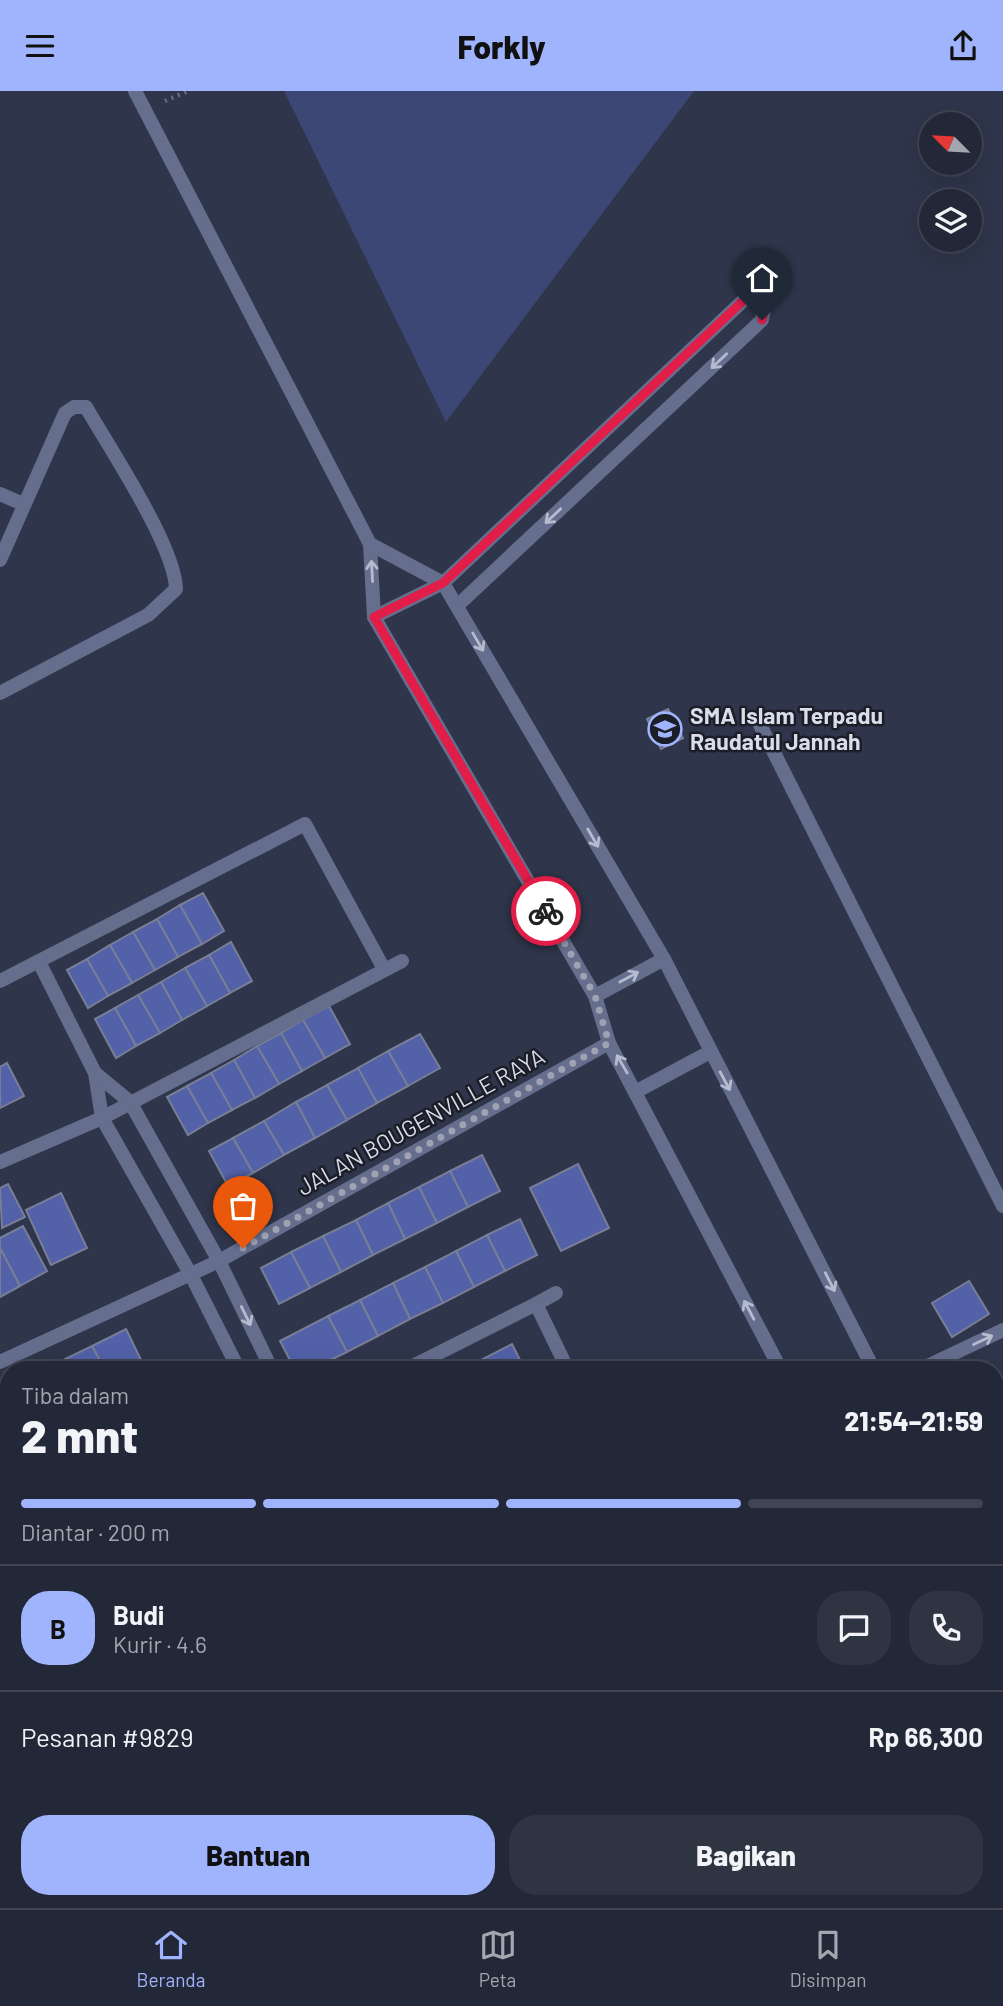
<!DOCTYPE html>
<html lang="id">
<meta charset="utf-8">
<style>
:root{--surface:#232838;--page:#2f3443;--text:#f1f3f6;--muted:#a3a6ae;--line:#404453;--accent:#a0b3fd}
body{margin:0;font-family:Barlow,sans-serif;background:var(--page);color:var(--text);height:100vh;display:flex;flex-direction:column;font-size:26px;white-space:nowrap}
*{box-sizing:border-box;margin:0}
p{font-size:23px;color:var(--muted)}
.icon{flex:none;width:38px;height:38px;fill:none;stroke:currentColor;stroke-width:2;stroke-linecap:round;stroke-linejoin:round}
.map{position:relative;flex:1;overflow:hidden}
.drawer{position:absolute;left:0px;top:1270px;width:1004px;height:548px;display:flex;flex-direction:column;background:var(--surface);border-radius:28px 28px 0 0;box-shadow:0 7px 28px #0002,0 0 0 2px var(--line)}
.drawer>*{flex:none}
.needle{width:46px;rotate:294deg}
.fabs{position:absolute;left:919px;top:21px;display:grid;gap:14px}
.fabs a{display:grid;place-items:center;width:63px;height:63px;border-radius:50%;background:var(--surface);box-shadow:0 7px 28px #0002,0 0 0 2px var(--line);font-size:35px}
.pin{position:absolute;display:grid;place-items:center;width:60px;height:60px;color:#fff;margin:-72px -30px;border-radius:50% 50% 50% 0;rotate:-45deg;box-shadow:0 0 7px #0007}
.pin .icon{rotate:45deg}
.courier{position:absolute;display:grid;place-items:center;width:70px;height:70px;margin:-35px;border:5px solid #e11d48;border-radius:50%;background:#fff;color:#222;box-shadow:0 2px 9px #0007}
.head em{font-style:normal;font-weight:800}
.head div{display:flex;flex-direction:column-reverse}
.head{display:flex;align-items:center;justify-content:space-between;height:119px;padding:0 21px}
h1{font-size:46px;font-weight:800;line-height:52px}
.bar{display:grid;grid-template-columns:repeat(4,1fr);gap:10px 7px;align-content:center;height:84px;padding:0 21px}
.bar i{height:9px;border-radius:5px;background:var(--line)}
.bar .on{background:var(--accent)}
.bar p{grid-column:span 4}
.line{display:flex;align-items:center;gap:18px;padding:0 21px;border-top:2px solid var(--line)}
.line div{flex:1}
.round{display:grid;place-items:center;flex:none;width:74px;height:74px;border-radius:28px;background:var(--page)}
.primary-button{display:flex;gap:14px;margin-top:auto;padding:14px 21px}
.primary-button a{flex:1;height:80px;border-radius:28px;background:var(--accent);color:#111;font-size:28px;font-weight:800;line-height:80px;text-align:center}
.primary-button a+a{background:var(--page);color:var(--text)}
header{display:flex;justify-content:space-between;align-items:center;height:91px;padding:0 21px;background:var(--accent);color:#111;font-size:32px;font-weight:800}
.tabs{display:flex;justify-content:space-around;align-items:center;height:98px;border-top:2px solid var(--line);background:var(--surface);font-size:19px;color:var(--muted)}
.tabs a{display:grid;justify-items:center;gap:4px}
.tabs .on{color:var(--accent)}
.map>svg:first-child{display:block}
.green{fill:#3c4776}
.building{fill:#5261a8;stroke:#777e96;stroke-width:2}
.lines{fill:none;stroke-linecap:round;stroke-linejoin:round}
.path{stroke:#696e81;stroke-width:4.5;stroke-dasharray:2 5;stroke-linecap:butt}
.service{stroke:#656e8d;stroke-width:14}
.minor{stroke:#656e8d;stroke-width:14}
.oneway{stroke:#b6bccf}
.done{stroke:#9ea2b3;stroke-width:7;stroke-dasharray:0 12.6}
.route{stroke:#e11d48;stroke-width:9}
.labels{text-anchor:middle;stroke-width:5;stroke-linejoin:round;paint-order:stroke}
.poi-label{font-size:23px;font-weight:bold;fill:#d9ddeb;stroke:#1b1d27;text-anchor:start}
.street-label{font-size:23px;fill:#d9ddeb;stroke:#1b1d27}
</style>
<header><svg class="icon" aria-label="menu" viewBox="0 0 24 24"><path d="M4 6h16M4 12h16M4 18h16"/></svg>Forkly<svg class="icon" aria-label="share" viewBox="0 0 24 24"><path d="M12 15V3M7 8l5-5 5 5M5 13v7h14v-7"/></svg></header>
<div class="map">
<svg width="1003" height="1817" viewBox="0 0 1003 1817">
<rect width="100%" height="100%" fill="#2f354a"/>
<path class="green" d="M284,0H694L446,331Z"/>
<g class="building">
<path d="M668,618L683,647L661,658L647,628Z"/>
<path d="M203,802L224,840L202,853L180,814Z"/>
<path d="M180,814L202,853L178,866L157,828Z"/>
<path d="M157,828L178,866L155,879L133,841Z"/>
<path d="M133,841L155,879L132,892L110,854Z"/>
<path d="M231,851L252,890L230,902L209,864Z"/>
<path d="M110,854L132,892L108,905L87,868Z"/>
<path d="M209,864L230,902L207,915L185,877Z"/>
<path d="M87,868L108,905L88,917L67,879Z"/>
<path d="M185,877L207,915L182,929L161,891Z"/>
<path d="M161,891L182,929L160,942L138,904Z"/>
<path d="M138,904L160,942L136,955L115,917Z"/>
<path d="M329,915L350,953L325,967L303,929Z"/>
<path d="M115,917L136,955L116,967L95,928Z"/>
<path d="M303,929L325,967L302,980L281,942Z"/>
<path d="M281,942L302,980L279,993L257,955Z"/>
<path d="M420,943L440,977L408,995L388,960Z"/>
<path d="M257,955L279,993L255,1007L234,969Z"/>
<path d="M388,960L408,995L377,1012L358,977Z"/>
<path d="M234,969L255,1007L232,1019L211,982Z"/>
<path d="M7,972L24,1005L0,1017V976Z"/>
<path d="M358,977L377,1012L347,1029L327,994Z"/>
<path d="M211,982L232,1019L208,1032L187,995Z"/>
<path d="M327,994L347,1029L315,1047L296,1011Z"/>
<path d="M187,995L208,1032L188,1044L167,1006Z"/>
<path d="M296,1011L315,1047L284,1064L264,1030Z"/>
<path d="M264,1030L284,1064L253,1082L233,1047Z"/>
<path d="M233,1047L253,1082L228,1095L209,1060Z"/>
<path d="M482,1064L500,1100L468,1116L450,1080Z"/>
<path d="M578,1073L609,1137L561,1160L530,1097Z"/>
<path d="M450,1080L468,1116L437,1132L419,1096Z"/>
<path d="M8,1093L25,1126L2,1137L0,1097Z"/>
<path d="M419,1096L437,1132L405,1148L388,1112Z"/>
<path d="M61,1102L87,1157L51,1174L26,1119Z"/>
<path d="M388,1112L405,1148L373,1164L356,1129Z"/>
<path d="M520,1128L537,1164L505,1180L487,1144Z"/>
<path d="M356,1129L373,1164L341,1181L323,1145Z"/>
<path d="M23,1135L47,1180L20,1195L0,1157V1147Z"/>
<path d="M487,1144L505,1180L474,1196L456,1160Z"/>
<path d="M323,1145L341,1181L310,1197L291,1161Z"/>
<path d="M0,1157L20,1195L0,1206Z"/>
<path d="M456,1160L474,1196L443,1212L425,1176Z"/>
<path d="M291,1161L310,1197L279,1213L261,1177Z"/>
<path d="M425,1176L443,1212L410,1228L393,1192Z"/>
<path d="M969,1190L989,1223L952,1246L932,1212Z"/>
<path d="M393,1192L410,1228L378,1245L360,1209Z"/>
<path d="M360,1209L378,1245L347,1261L328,1225Z"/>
<path d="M328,1225L347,1261L310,1279H295L280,1250Z"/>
<path d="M126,1238L146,1279H105L92,1255Z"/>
<path d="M512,1253L525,1279H486L481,1269Z"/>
<path d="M92,1255L105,1279H65L61,1270Z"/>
<path d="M481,1269L486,1279H461Z"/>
<path d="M9,1297V1331L0,1313V1301Z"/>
<path d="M0,1313L9,1331V1354L0,1358Z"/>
<path d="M6,1377L9,1384V1429L0,1433V1380Z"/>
<path d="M9,1494V1526L2,1530L0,1498Z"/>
<path d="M9,1562V1595L6,1596L0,1584V1567Z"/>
<path d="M0,1665L9,1681V1713L0,1717Z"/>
<path d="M9,1748V1784L0,1768V1753Z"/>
</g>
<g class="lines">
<path class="path" d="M165,10L188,0"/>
<path class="service" d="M443,492L746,207L758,209L764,218L762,229L457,515"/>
<g class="minor">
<path d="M135,0L370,453L374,526L595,905L609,952L781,1279"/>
<path d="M0,403L23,413"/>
<path d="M370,453L443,492L664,868L874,1279"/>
<path d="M0,469L65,322L74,316H86C110,358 175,455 176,498L148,524L0,602"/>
<path d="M374,526L443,492"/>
<path d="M757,628L1003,1115"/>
<path d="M39,871L95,982L102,1027L191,1184L239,1279"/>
<path d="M0,890L305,733L384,878"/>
<path d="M595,905L664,868"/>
<path d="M95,982L130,1011L219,1170L272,1279"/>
<path d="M637,1000L710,961"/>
<path d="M0,1071L102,1027L402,870"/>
<path d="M536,1213L556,1202"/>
<path d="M0,1271L219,1170L609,952"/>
<path d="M405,1279L536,1213L568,1279"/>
<path d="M919,1279L1003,1239"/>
<path d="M996,1312L1003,1308"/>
<path d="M0,1476L9,1472"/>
<path d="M996,1546L1003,1563"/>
<path d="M0,1652L9,1648"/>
<path d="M996,1682L1003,1678"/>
<path d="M996,1718L1003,1734"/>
<path d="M804,1810L808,1817"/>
<path d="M844,1810L847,1817"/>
<path d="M49,1817L58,1810"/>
<path d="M611,1817L625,1810"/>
</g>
</g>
<defs><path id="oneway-shaft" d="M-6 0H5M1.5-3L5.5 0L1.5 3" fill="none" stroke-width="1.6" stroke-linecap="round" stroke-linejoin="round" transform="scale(1.75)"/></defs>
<g class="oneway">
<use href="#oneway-shaft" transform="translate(719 270) rotate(137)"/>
<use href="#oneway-shaft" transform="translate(553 425) rotate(137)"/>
<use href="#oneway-shaft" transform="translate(372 480) rotate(-93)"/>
<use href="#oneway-shaft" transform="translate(478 551) rotate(60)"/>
<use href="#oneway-shaft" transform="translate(593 747) rotate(60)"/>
<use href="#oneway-shaft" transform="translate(629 886) rotate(-28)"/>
<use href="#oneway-shaft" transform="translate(622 973) rotate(-120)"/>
<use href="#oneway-shaft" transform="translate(725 990) rotate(62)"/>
<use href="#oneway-shaft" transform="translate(830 1191) rotate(63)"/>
<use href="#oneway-shaft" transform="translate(749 1219) rotate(-118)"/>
<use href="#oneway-shaft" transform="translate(246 1225) rotate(64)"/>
<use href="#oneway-shaft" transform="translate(983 1249) rotate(-25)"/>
</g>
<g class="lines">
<path class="done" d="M243,1157L609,952L595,905L546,820"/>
<path class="route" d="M546,820L374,526L443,492L746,207L758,209L764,218L762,229"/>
</g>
<defs>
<symbol id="school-ring" viewBox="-11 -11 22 22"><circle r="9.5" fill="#1b1d27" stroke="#a0b3fd" stroke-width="1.5"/><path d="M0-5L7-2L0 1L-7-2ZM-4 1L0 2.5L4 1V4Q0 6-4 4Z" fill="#a0b3fd"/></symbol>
</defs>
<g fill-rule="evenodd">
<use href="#school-ring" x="646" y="619" width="38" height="38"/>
</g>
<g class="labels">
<g class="poi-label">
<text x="690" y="633">SMA Islam Terpadu<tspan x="690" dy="26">Raudatul Jannah</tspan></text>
</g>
<g class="street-label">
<text transform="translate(421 1031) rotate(-29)" y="8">JALAN BOUGENVILLE RAYA</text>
</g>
</g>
</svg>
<div class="fabs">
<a><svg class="needle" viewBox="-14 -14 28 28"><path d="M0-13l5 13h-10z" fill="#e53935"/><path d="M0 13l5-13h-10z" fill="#a3a6ae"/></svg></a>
<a><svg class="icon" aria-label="layers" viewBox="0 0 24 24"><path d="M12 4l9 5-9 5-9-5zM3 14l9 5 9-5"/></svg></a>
</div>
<div class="pin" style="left:243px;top:1157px;background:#ea580c"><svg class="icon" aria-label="bag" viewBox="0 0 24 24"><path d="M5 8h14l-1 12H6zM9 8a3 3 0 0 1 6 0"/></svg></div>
<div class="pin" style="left:762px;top:229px;background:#1f2937"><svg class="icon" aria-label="home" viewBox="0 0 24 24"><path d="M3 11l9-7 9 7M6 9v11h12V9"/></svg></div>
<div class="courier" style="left:546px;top:820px"><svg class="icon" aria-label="bike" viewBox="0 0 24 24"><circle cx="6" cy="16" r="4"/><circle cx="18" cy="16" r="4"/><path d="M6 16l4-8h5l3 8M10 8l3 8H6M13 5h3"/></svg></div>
<section class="drawer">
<div class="head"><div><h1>2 mnt</h1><p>Tiba dalam</p></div><em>21:54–21:59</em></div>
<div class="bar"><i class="on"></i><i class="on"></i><i class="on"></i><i></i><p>Diantar · 200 m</p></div>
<div class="line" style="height:126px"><b class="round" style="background:var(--accent);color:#111">B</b><div><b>Budi</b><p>Kurir · 4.6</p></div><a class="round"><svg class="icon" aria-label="chat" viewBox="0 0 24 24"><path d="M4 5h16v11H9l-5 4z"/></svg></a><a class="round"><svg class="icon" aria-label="phone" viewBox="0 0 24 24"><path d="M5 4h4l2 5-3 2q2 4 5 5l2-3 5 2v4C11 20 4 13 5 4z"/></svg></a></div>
<div class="line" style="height:91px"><div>Pesanan #9829</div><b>Rp 66,300</b></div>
<div class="primary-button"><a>Bantuan</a><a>Bagikan</a></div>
</section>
</div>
<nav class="tabs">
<a class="on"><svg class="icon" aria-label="home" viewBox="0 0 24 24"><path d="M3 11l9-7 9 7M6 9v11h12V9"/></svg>Beranda</a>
<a><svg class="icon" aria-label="map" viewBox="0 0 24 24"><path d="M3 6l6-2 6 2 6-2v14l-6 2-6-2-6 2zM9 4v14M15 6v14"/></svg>Peta</a>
<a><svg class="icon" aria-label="saved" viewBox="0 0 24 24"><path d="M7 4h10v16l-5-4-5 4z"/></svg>Disimpan</a>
</nav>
